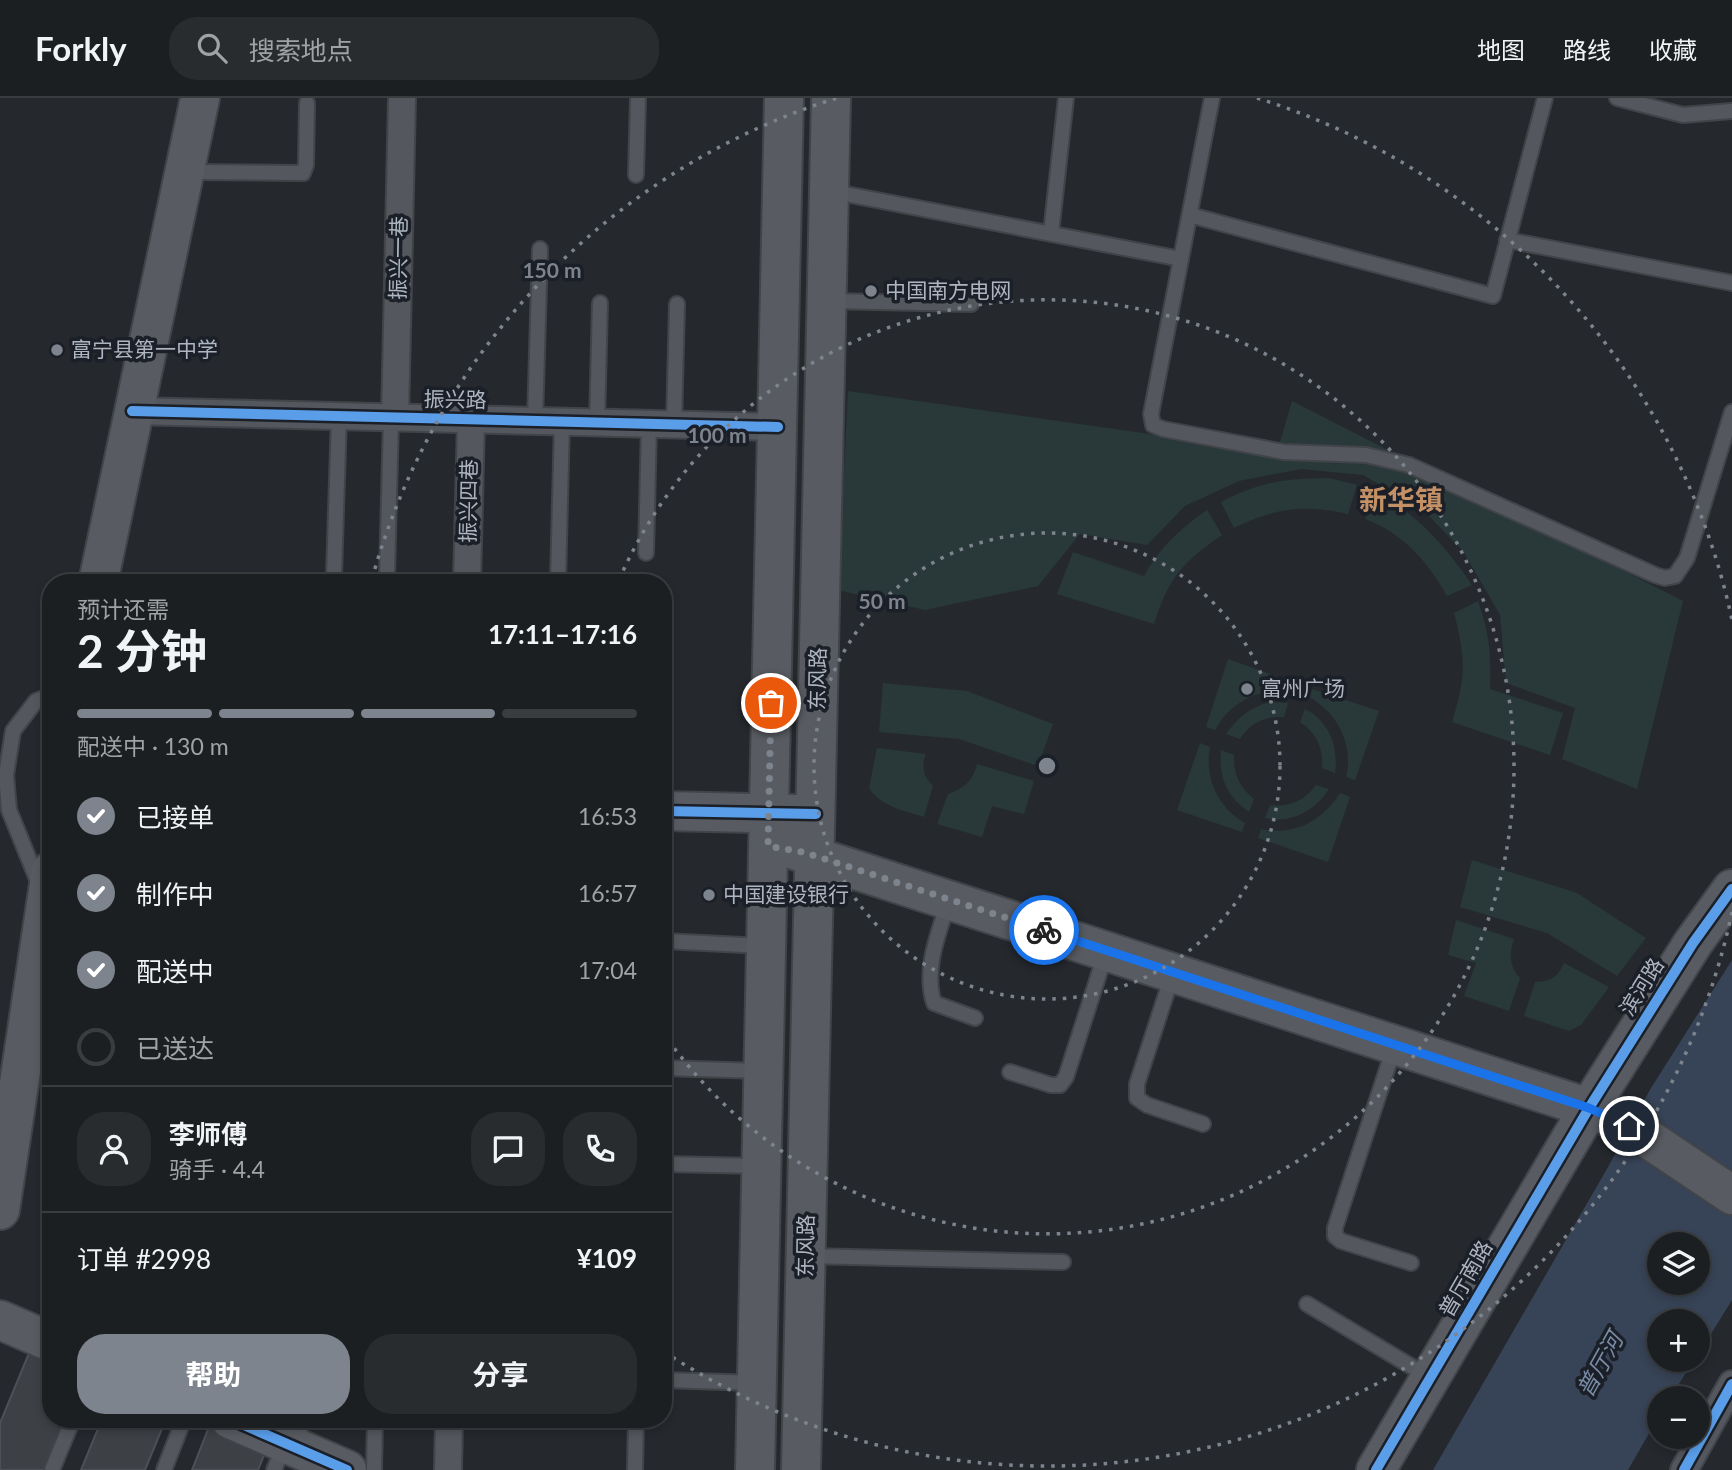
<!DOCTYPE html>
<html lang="zh">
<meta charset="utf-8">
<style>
:root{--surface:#1c1f22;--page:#292c2f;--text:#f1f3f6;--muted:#a0a2a5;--line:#3a3d40;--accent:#7e848d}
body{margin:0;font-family:Lato,"Noto Sans SC",sans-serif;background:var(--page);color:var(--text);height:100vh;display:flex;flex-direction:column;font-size:26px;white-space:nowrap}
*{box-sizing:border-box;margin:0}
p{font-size:23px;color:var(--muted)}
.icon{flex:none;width:38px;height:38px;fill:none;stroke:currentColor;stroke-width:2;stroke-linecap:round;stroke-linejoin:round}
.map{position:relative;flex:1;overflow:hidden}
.sheet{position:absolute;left:42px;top:476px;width:630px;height:854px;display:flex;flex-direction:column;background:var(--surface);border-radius:28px;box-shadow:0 4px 10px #0003,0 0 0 2px var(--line)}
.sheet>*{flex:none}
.tools{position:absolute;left:1647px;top:1134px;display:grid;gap:14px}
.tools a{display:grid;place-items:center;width:63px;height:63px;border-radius:50%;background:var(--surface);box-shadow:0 4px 10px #0003,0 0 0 2px var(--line);font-size:35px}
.pin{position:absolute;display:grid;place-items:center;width:60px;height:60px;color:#fff;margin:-30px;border:4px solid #fff;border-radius:50%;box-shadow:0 2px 7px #0007}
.courier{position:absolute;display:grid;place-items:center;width:70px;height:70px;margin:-35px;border:5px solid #1a73e8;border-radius:50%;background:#fff;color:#222;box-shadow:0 2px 9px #0007}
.head em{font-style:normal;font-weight:700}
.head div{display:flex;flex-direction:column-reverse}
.head{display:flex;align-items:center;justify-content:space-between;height:119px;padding:0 35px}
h1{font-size:46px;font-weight:700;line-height:52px}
.bar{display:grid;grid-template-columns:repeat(4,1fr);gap:10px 7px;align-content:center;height:84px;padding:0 35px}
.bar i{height:9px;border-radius:5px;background:var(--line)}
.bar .selected{background:var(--accent)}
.bar p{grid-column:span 4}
.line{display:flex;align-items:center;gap:18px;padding:0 35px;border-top:2px solid var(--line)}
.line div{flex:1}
.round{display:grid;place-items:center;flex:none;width:74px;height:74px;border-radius:28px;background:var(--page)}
ol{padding:0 35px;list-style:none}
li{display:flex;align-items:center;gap:21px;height:77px}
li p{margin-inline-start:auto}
li .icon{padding:7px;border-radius:50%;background:var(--accent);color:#fff;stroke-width:4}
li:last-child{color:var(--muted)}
li i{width:38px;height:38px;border:4px solid var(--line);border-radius:50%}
.action{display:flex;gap:14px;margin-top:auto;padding:14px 35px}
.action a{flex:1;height:80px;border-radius:28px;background:var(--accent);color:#fff;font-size:28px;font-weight:700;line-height:80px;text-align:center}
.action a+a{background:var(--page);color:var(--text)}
header{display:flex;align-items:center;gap:42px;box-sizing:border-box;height:98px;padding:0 35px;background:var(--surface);border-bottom:2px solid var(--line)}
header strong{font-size:33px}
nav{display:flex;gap:38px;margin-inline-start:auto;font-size:24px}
.search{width:490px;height:63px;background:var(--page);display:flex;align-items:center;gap:18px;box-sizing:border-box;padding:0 24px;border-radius:28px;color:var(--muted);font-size:26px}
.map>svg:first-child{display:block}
.green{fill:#293838}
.water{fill:#374356;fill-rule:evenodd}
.building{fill:#3d4045;stroke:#4d5056;stroke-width:2}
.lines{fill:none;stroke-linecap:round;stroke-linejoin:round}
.lane-casing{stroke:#414448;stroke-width:18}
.street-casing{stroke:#414448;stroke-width:30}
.secondary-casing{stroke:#414448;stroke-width:42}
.lane{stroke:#54575d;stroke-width:14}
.street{stroke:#54575d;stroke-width:26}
.secondary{stroke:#585c62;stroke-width:38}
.cycleway-casing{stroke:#1a1f28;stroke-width:15}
.cycleway{stroke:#5a9eea;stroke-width:10}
.done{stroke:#7e848d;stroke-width:7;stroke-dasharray:0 12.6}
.route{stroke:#1a73e8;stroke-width:9}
.ring{fill:none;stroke:#7e848d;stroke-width:3.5;stroke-dasharray:3.5 7}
.poi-dot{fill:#7e848d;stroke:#1a1f28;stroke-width:2.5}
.labels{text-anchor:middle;stroke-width:7;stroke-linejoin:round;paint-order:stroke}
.street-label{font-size:21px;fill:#aeb5c0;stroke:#1a1f28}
.poi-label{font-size:21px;fill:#aeb5c0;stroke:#1a1f28;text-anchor:start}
.water-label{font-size:23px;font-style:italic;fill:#7a8ca5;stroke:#1a1f28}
.district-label{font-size:28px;font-weight:bold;fill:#c49166;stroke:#1a1f28}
.centre{fill:#7e848d;stroke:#1a1f28;stroke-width:3.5}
.ring-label{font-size:21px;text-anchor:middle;font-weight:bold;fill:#7e848d;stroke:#1a1f28;stroke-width:7;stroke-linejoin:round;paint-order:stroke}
</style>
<header>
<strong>Forkly</strong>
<div class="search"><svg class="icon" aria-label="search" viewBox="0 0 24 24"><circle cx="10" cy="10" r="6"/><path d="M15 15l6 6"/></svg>搜索地点</div>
<nav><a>地图</a><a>路线</a><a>收藏</a></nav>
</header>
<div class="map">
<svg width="1732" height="1372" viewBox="0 0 1732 1372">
<rect width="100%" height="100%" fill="#25292e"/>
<g class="green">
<path d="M848,293L1277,354L1292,303L1683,503L1637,691L1562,661L1575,610L1506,585L1500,517L1463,453L1423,412L1363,377L1301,371L1239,383L1185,408L1147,447L1080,436L1038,488L925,512L838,492Z"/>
<path d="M1329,380L1357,387L1348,416C1302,406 1276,410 1234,430L1221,404C1263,383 1283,381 1329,380Z"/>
<path d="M1373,392C1417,416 1444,446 1472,487L1447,498C1429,465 1402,434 1365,421Z"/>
<path d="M1207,412L1222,437C1182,465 1169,479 1154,526L1057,496L1073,454L1144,478C1159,450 1181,430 1207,412Z"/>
<path d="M1478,503C1490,539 1491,554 1490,591L1563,615L1550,657L1452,624C1466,579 1466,561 1454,515Z"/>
<path d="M1228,561L1296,585L1293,594C1260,589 1231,603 1215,632L1206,629Z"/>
<path d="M883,585L967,593L1053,626L1038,668L959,641L879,634Z"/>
<path d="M1312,591L1379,613L1355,682L1346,679C1354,647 1338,615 1309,599Z"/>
<path d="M1271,604L1288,605L1284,619C1265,618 1250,625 1240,641L1226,636C1238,619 1250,609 1271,604Z"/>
<path d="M1305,611C1329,623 1339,649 1335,675L1322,670C1324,650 1316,635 1300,624Z"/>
<path d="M1200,645L1210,649C1204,679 1218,710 1245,725L1242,734L1177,712Z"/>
<path d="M877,650L926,656C921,669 923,678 933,688L924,719C902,712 882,709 869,690Z"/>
<path d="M1221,652L1234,657C1233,676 1240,690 1254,701L1249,714C1227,699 1218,679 1221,652Z"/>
<path d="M977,666L1034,683L1024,716L992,708L982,739L937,726L948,696C964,690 973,683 977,666Z"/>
<path d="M1316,687L1329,691C1315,713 1291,726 1265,720L1270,707C1289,710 1305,702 1316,687Z"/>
<path d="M1340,695L1350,699L1328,764L1258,740L1261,731C1295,738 1322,723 1340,695Z"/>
<path d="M1472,762L1577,795L1646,840L1617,878L1547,835L1460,809Z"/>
<path d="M1456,822L1514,841C1509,855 1509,869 1520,880L1509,913L1464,898L1476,865L1448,857Z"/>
<path d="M1564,865L1609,889L1581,927L1569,933L1524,918L1535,884C1550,884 1558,879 1564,865Z"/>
</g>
<path class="water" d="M1732,862V1202L1698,1257V1223H1659V1262H1694L1670,1300H1659V1318L1628,1372H1433L1608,1069L1651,990ZM1659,1146H1698V1185H1659Z"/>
<g class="building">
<path d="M29,1255L51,1264V1321H68L47,1372H0V1325Z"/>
<path d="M102,1321H166L145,1372H81Z"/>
<path d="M209,1329L266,1352L258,1372H192Z"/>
</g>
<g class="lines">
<defs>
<g id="lane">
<path d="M1212,0L1151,316L1153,327L1163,331L1284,354L1366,357L1409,367L1655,477L1665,480L1675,478L1687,460L1732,314"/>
<path d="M1617,0L1683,17L1732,13"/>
<path d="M186,74L303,75L306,67L307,5"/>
<path d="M636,77L638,0"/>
<path d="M830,93L1181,161"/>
<path d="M1190,117L1493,198L1545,0"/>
<path d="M1051,135L1066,0"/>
<path d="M1507,142L1732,185"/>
<path d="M828,203L971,206"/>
<path d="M535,323L540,151"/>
<path d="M597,325L600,205"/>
<path d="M674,327L677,206"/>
<path d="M646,455L649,326"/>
<path d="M334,477L339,318"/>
<path d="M387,478L391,320"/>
<path d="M558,483L562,324"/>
<path d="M39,786L9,712L6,677L13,633L36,603L51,597"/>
<path d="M949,802C939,834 923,871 934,905L975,920"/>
<path d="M663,843L765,848"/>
<path d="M1173,875L1137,986V1000L1147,1007L1203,1026"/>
<path d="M1394,950L1335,1130V1138L1341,1143L1411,1165"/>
<path d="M663,970L762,973"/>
<path d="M1010,974L1051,987H1060L1066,979L1106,854"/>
<path d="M663,1066L760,1068"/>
<path d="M808,1158L1063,1164"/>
<path d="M1307,1206L1429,1279"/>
<path d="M663,1282L756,1285"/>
<path d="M300,1348V1321"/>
<path d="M52,1372L73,1321"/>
<path d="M164,1372L184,1321"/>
<path d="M274,1372L284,1347"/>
<path d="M374,1372L375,1321"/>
<path d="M635,1372L636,1321"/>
</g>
<g id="street">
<path d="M132,313L778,329"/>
<path d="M395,320L402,0"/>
<path d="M467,485L471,322"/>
<path d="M448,1372L449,1321"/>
<path d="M1684,1372L1732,1286"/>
</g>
<g id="secondary">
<path d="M98,485L200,0"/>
<path d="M663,713L796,716"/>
<path d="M791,751L1589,1010L1629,1028L1732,1097"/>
<path d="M0,1112L51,773"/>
<path d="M0,1222L51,1244"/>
<path d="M230,1321L347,1372"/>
<path d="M755,1372L784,0"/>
<path d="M801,1372L831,0"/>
<path d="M1376,1372L1589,1010L1693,845L1732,791"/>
</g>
</defs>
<use href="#lane" class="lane-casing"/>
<use href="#street" class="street-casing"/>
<use href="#secondary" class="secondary-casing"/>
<use href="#lane" class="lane"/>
<use href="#street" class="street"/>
<use href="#secondary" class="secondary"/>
<defs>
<g id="cycleway">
<path d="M132,313L778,329"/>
<path d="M663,713L816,716"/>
<path d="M230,1321L347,1372"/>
<path d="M1376,1372L1589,1010L1693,845L1732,791"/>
<path d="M1684,1372L1732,1286"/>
</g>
</defs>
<use href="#cycleway" class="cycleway-casing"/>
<use href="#cycleway" class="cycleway"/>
</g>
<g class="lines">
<path class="done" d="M771,605L768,748L803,754L1044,832"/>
<path class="route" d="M1044,832L1589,1010L1629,1028"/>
</g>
<g class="ring">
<circle cx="1047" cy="668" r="233"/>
<path d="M619 482A467 467 0 1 1 664 936"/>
<path d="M1732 814A700 700 0 0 1 666 1255M372 481A700 700 0 0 1 837 0M1257 0A700 700 0 0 1 1732 522"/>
</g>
<g class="poi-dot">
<circle cx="871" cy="193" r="7"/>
<circle cx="57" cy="252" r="7"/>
<circle cx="1247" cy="591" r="7"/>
<circle cx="709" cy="797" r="7"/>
</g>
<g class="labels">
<g class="street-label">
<text transform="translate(399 160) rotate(-89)" y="7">振兴一巷</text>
<text transform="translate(455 302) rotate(1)" y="7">振兴路</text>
<text transform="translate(469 403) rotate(-89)" y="7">振兴四巷</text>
<text transform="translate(818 581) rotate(-89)" y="7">东风路</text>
<text transform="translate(1642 889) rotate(-58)" y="7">滨河路</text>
<text transform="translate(806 1148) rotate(-89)" y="7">东风路</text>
<text transform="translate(1466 1181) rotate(-60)" y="7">普厅南路</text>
</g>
<g class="poi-label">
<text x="885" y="200">中国南方电网</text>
<text x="71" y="259">富宁县第一中学</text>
<text x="1261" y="598">富州广场</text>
<text x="723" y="804">中国建设银行</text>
</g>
<g class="water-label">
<text transform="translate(1600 1267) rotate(-61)" y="8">普厅河</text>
</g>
<g class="district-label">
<text x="1401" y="412">新华镇</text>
</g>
</g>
<circle cx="1047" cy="668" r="10" class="centre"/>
<g class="ring-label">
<text x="552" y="180">150 m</text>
<text x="717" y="345">100 m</text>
<text x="882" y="511">50 m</text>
</g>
</svg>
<div class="tools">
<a><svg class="icon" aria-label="layers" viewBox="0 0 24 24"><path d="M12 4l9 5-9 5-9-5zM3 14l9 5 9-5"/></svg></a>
<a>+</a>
<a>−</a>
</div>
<div class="pin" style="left:771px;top:605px;background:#ea580c"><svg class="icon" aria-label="bag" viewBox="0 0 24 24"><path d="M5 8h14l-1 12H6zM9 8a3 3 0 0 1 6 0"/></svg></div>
<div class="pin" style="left:1629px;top:1028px;background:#1f2937"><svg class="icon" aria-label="home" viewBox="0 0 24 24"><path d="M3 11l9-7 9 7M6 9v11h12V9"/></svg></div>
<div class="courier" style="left:1044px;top:832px"><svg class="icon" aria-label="bike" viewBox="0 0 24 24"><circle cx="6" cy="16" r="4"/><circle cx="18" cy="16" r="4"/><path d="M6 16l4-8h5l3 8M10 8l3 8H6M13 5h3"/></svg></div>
<section class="sheet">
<div class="head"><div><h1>2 分钟</h1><p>预计还需</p></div><em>17:11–17:16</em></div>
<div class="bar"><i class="selected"></i><i class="selected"></i><i class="selected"></i><i></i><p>配送中 · 130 m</p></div>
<ol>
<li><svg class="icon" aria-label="check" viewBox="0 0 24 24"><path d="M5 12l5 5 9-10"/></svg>已接单<p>16:53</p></li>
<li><svg class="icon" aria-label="check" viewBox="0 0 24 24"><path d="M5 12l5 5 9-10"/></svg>制作中<p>16:57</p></li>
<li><svg class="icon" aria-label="check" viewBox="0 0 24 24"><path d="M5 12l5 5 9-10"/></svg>配送中<p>17:04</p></li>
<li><i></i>已送达</li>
</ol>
<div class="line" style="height:126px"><a class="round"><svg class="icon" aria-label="person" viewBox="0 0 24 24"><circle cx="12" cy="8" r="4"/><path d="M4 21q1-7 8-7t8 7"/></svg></a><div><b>李师傅</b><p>骑手 · 4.4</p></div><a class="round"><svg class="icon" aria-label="chat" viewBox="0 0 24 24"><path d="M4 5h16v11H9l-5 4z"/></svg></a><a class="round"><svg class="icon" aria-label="phone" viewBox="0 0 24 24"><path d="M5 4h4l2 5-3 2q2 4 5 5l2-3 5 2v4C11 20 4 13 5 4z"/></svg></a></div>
<div class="line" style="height:91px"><div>订单 #2998</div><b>¥109</b></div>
<div class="action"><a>帮助</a><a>分享</a></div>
</section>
</div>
